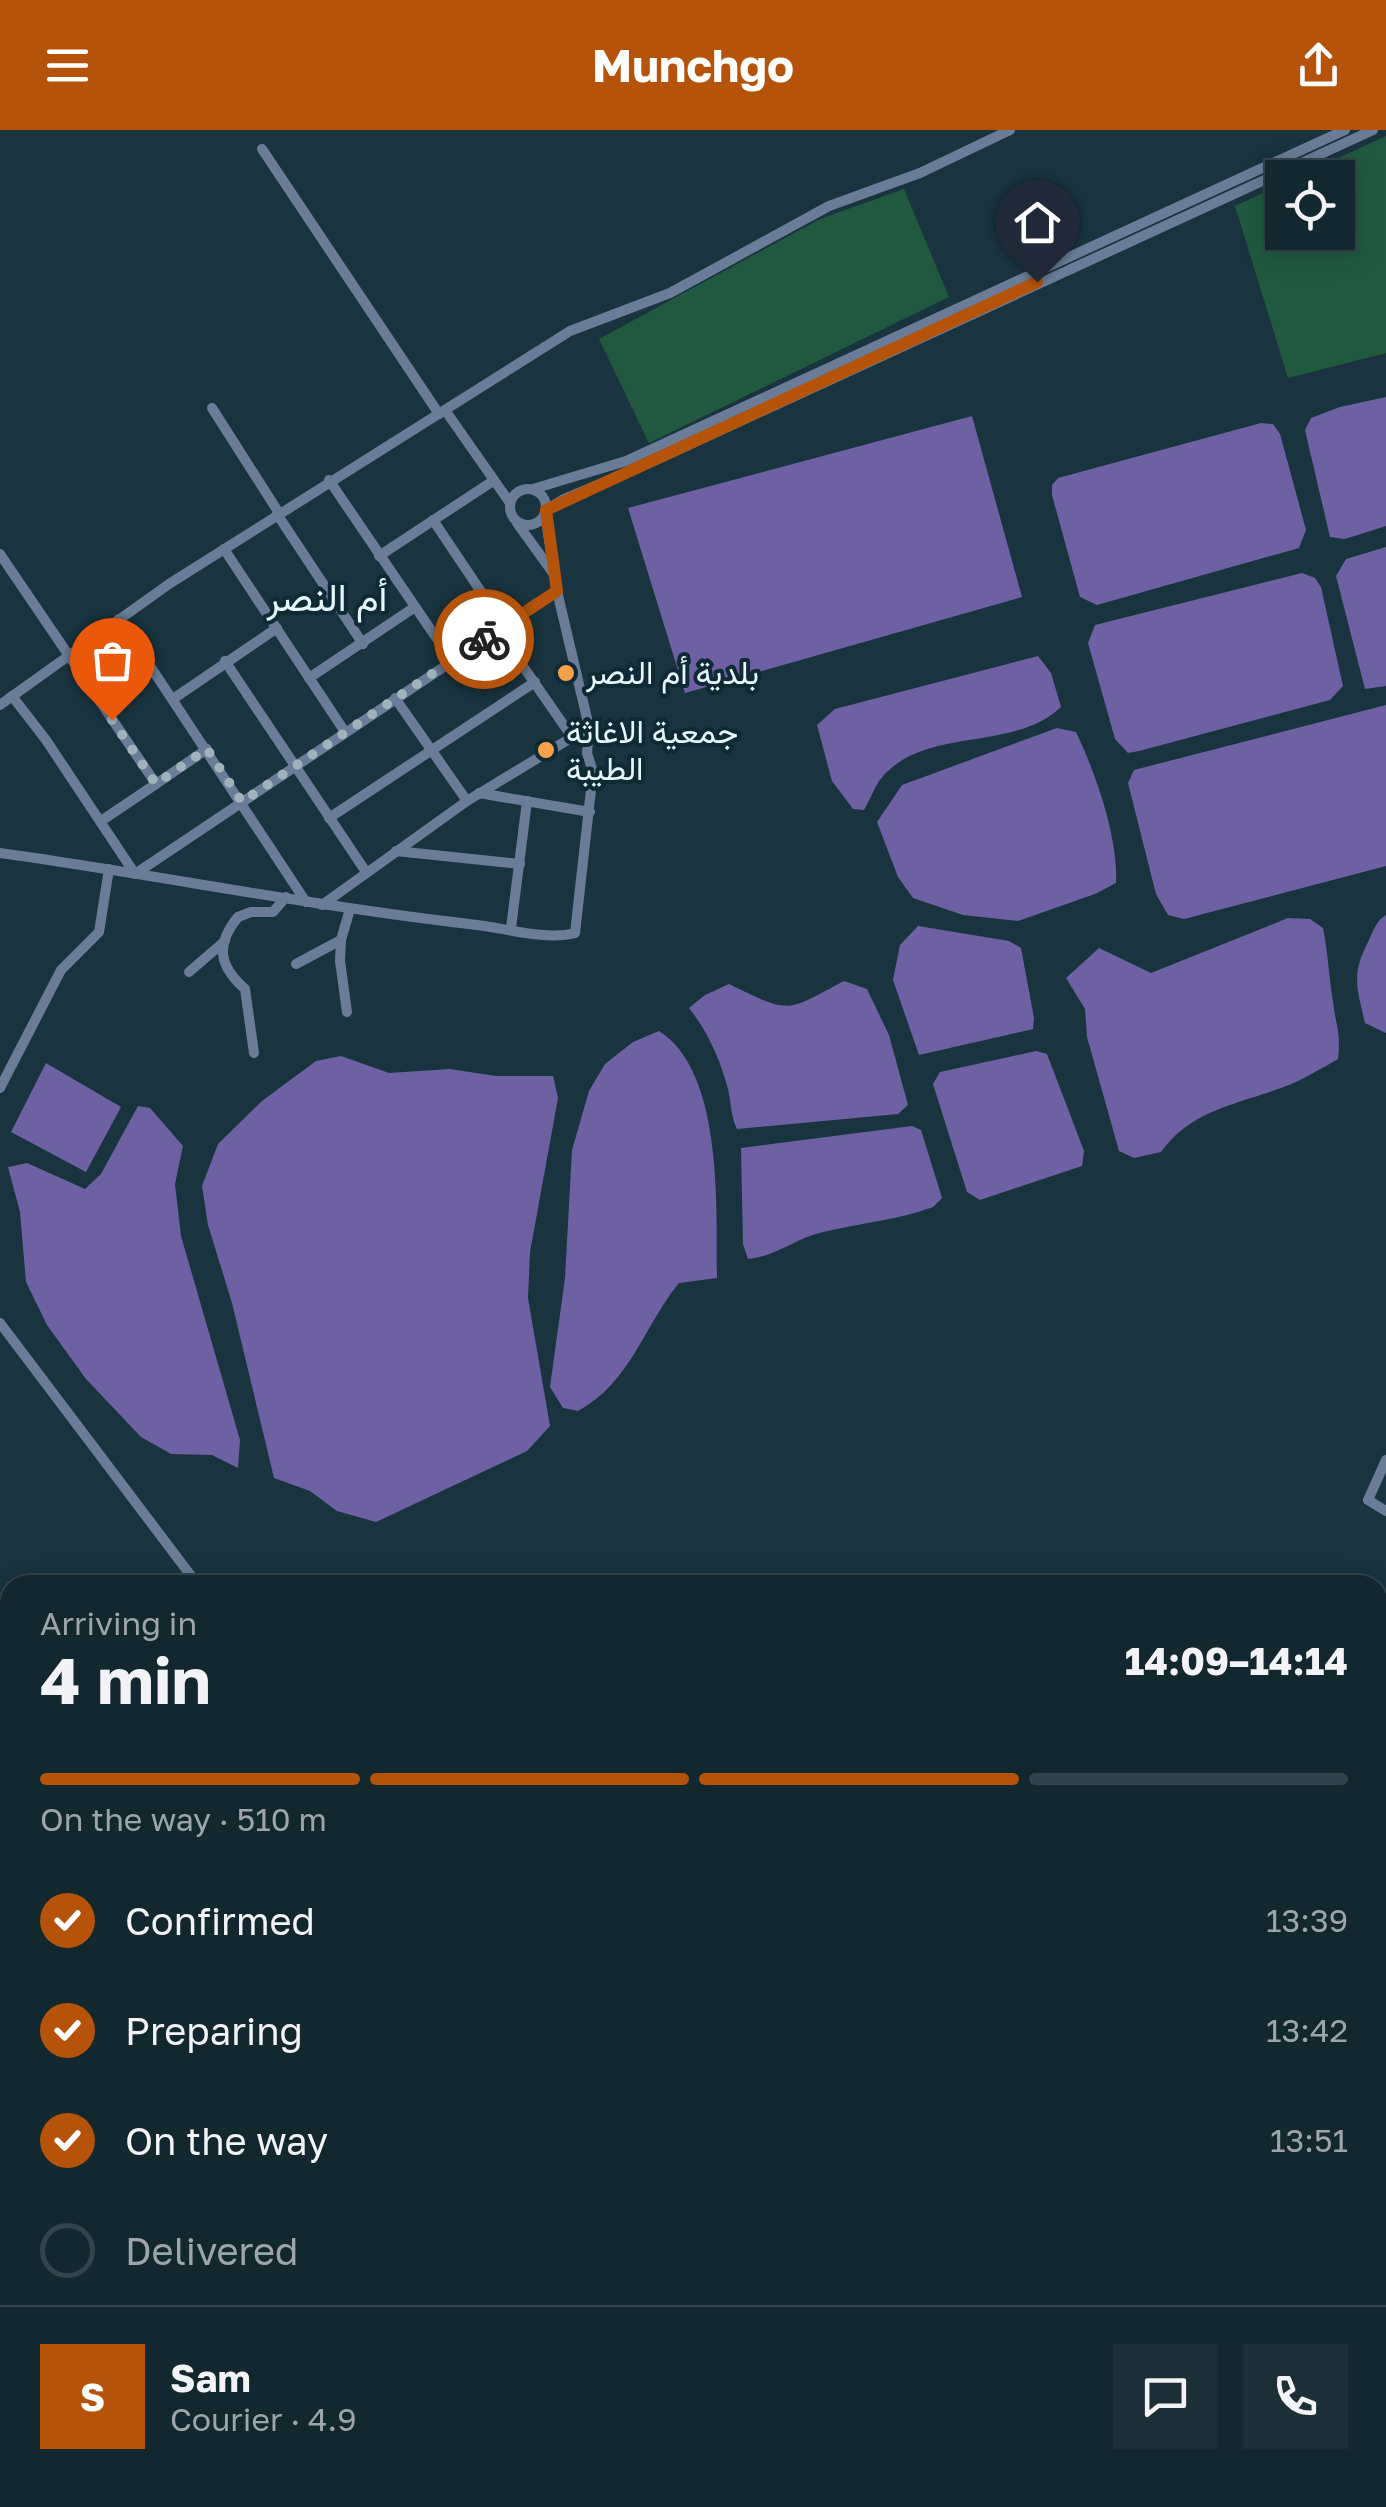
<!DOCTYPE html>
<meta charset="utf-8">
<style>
:root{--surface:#13272f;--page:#1c2f37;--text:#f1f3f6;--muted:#9da5aa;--line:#32444b;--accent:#b45309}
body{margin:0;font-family:"Golos Text",Vazirmatn,sans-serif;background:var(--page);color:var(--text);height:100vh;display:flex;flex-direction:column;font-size:38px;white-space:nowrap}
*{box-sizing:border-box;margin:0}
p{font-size:32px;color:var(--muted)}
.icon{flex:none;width:55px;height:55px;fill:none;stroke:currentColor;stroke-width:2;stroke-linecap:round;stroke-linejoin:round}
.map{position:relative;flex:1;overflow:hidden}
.side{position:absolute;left:0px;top:1445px;width:1388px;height:932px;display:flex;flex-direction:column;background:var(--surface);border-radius:30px 30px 0 0;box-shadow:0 5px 25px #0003,0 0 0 2px var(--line)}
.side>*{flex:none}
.controls{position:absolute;left:1265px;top:30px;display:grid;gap:20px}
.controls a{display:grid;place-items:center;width:90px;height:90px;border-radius:0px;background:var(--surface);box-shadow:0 5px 25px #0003,0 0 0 2px var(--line);font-size:50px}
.pin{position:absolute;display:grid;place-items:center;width:85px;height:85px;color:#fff;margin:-102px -42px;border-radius:50% 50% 50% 0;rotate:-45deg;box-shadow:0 0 10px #0007}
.pin .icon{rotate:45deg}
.courier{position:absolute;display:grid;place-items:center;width:100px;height:100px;margin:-50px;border:8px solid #b45309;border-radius:50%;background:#fff;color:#222;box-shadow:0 2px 12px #0007}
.head em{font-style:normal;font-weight:700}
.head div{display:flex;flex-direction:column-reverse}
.head{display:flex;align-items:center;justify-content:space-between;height:170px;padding:0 40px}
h1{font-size:65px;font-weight:700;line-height:75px}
.bar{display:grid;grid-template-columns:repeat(4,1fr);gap:15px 10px;align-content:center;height:120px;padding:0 40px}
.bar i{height:12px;border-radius:8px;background:var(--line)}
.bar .current{background:var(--accent)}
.bar p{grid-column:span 4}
.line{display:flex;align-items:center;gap:25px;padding:0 40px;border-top:2px solid var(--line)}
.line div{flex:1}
.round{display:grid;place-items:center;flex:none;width:105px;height:105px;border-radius:0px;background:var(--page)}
ol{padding:0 40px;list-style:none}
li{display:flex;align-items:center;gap:30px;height:110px}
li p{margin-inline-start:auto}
li .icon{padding:10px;border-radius:50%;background:var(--accent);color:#fff;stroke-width:4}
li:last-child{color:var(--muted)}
li i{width:55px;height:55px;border:5px solid var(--line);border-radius:50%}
header{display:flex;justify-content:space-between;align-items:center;height:130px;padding:0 40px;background:var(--accent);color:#fff;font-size:45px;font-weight:700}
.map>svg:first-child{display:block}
.green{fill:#20593f}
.water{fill:#6d61a4}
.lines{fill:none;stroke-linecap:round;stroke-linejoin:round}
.minor{stroke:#6a7c97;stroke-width:10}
.done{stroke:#a0b3bb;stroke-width:10;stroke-dasharray:0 18}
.route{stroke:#b45309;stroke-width:12}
.poi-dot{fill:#f8a14a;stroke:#0f2a34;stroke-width:4}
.labels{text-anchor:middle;stroke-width:8;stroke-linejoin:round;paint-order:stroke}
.poi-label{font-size:32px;fill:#e8f7fe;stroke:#0f2a34;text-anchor:start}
.quarter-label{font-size:38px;fill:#e8f7fe;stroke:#0f2a34}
</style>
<header><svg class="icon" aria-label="menu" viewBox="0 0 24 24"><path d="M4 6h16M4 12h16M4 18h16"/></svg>Munchgo<svg class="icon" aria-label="share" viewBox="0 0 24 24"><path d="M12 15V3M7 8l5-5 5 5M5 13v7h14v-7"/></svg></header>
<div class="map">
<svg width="1386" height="2377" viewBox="0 0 1386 2377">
<rect width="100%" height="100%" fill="#19343f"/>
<g class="green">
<path d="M1386,6V223L1288,248L1235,76L1282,54V102H1338V48L1297,47Z"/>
<path d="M904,59L949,167L649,313L599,209L820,89Z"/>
</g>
<g class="water">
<path d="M1386,267V396L1345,409L1330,407L1305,300L1311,288L1340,277Z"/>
<path d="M972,286L1022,467L685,563L628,378Z"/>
<path d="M1261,293L1273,294L1280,304L1306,400L1299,418L1097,475L1080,467L1052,365V355L1058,348Z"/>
<path d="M1386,417V556L1365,559L1336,446L1346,429Z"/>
<path d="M1302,443L1315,448L1321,457L1343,556L1330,570L1139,621L1128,623L1115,609L1088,513L1095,495Z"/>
<path d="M1038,526L1051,543L1061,577C1014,622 928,596 883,646C875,655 870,670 864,680L853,679L832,651L817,595L835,579Z"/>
<path d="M1386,575V736L1184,789L1168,785L1156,764L1128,653L1134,640Z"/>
<path d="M1057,598L1076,602C1096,644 1118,707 1116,753L1095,764L1018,791L963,785L913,768L898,747L877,692L902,655Z"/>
<path d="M1386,785V903L1365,893C1357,858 1351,845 1368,812C1374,800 1375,792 1386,785Z"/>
<path d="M1288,788L1310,789L1323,798C1328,823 1329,847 1333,872C1336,896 1341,903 1338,929C1322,938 1306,948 1289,955C1241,974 1192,978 1161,1022L1134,1028L1119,1021L1087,907L1085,879L1066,848L1099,818L1151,843Z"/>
<path d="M918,796L1009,811L1021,818L1034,888L1033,899L919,925L893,850L900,815Z"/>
<path d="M844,851L867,859L889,905L908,975L898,984L737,999C731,987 731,973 728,959C720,929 708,902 689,878L705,865L729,854C791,884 784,883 844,851Z"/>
<path d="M659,901C724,942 716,1080 717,1148L679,1153C643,1197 631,1252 578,1281L563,1278L550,1257L565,1148L572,1020L589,961L605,934L633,912Z"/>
<path d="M1036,921L1047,924L1084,1021L1082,1036L980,1070L967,1062L933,954L940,942Z"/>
<path d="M341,926L389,943L450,939L496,946H553L558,968L530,1122L528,1168L550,1296L527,1321L376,1392L337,1381L310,1361L274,1348L232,1173L208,1095L202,1056L218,1014L262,971L316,931Z"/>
<path d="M46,933L121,977L86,1042L11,1002L9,1006Z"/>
<path d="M138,976L150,978L183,1016L175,1054L181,1106L240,1310L238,1338L212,1325L171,1324L141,1307L86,1249L47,1195L26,1152L20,1082L8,1037L27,1033L85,1059L101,1044Z"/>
<path d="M912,996L921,1000L942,1068L933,1077C898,1090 860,1093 823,1102C796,1108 775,1127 748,1129L743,1114L741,1018Z"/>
</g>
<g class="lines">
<g class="minor">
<path d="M262,19L439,284"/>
<path d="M212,278L279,383"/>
<path d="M445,280L510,373"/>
<path d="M329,350L452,531"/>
<circle cx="528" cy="377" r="18"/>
<path d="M533,359L626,331L1345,0"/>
<path d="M546,380L564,369L654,331L1373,0"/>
<path d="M277,384L363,514"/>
<path d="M433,390L504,496"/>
<path d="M517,393L556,447"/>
<path d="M224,419L345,602"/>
<path d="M0,424L156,654L101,691"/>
<path d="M379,426L493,351"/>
<path d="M119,489L306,772"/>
<path d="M498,500L572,607"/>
<path d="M225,531L366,742"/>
<path d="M309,548L415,477"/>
<path d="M12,566L46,610L135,744L557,461"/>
<path d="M395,568L467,671"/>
<path d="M173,569L277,498"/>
<path d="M0,575L169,454L570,201L670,163L829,76L920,43L1010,0"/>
<path d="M156,654L207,619"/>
<path d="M479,663L590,682"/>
<path d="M329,688L535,552"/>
<path d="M396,721L520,734"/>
<path d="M0,723C157,745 312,776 469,794C502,797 545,811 575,803L593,642L587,623L589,597L557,461L545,384"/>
<path d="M322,775L467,671L589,597"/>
<path d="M511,798L527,671"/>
<path d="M296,834L341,810"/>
<path d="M189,842L225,811"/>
<path d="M347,882L340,831L341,810L350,779"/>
<path d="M254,923L245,859C219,836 215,815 238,787L251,782H273L286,767"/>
<path d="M0,958L61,840L99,802L109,739"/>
<path d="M0,1193L198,1455"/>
<path d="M1386,1330L1368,1370L1386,1381"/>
<path d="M1378,1847H1386"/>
<path d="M0,1958L10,1950"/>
<path d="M1378,1981L1386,1987"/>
<path d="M1121,2368L1199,2377"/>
<path d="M752,2377L768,2368"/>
</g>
</g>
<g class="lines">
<path class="done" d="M112,590L156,654L207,619L242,672L484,509"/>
<path class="route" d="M484,509L557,461L546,380L1037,152"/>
</g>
<g class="poi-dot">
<circle cx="566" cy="543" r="10"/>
<circle cx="546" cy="620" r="10"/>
</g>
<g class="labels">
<g class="poi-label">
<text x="586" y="554">بلدية أم النصر</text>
<text x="566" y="613">جمعية الاغاثة<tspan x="566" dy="37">الطيبة</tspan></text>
</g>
<g class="quarter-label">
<text x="327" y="481">أم النصر</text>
</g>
</g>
</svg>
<div class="controls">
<a><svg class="icon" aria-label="locate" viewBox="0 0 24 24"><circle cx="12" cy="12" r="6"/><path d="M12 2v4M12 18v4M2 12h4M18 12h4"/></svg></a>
</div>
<div class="pin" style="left:112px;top:590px;background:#ea580c"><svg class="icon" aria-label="bag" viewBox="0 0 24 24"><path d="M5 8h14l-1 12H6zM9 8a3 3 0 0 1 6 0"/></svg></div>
<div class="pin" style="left:1037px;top:152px;background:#1f2937"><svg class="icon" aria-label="home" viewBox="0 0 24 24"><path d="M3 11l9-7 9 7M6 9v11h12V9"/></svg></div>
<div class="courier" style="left:484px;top:509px"><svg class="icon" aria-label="bike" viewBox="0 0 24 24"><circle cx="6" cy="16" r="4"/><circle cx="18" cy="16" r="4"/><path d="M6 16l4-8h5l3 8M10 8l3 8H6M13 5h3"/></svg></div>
<section class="side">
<div class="head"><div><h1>4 min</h1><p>Arriving in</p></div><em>14:09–14:14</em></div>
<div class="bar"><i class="current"></i><i class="current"></i><i class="current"></i><i></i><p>On the way · 510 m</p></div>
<ol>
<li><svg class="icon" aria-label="check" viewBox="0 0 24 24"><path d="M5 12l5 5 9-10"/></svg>Confirmed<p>13:39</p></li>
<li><svg class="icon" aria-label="check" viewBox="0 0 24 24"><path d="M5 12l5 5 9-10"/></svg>Preparing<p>13:42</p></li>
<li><svg class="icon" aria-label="check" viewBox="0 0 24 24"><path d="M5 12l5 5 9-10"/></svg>On the way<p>13:51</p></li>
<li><i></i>Delivered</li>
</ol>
<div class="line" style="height:180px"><b class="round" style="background:var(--accent);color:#fff">S</b><div><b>Sam</b><p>Courier · 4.9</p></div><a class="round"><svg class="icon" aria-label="chat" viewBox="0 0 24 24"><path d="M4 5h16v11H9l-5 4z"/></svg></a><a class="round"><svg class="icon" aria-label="phone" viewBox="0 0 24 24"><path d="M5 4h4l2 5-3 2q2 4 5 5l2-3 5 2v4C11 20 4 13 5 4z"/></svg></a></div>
</section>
</div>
